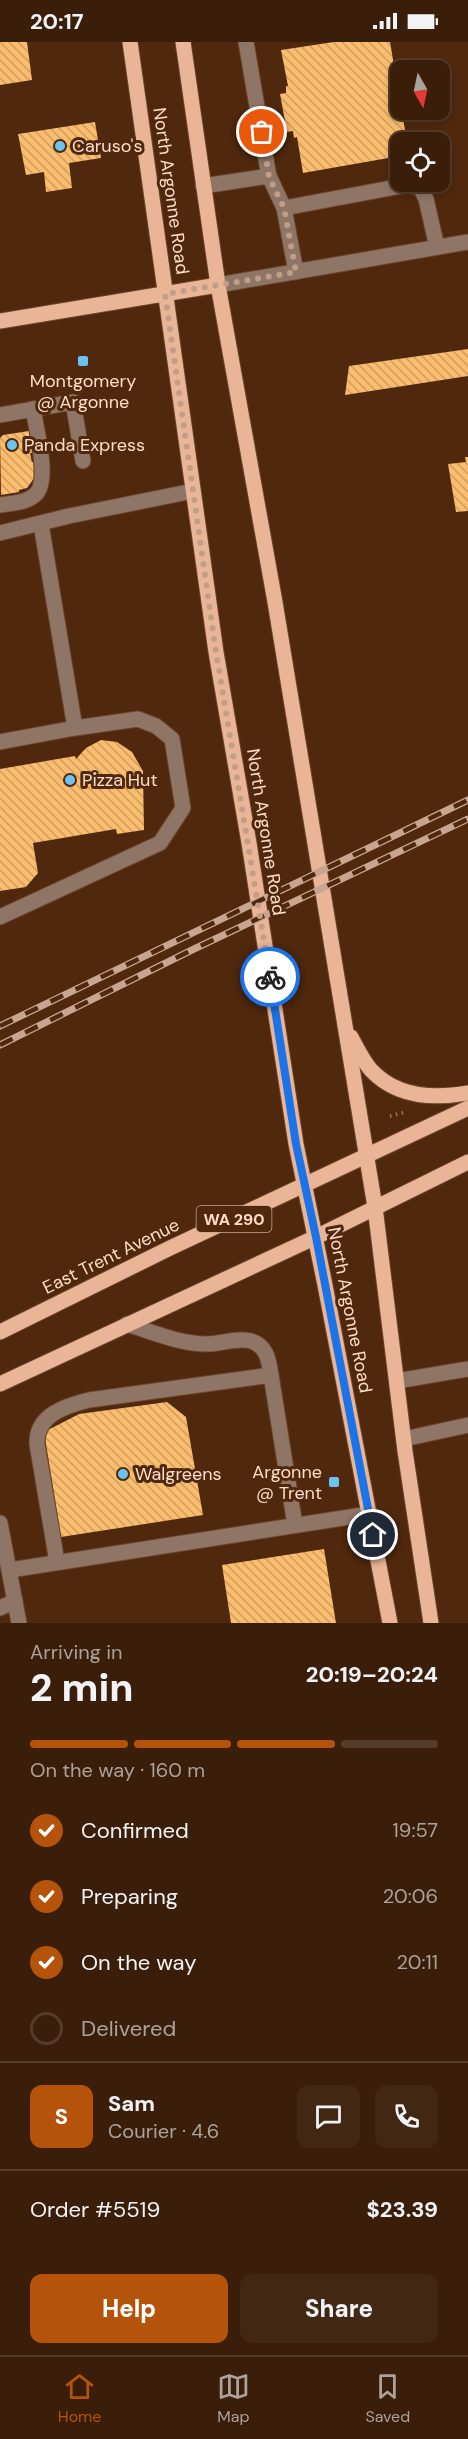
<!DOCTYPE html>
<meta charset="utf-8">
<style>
:root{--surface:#3b1e0a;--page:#422713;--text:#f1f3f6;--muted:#aca29c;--line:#543c2b;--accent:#b45309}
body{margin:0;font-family:"DM Sans",sans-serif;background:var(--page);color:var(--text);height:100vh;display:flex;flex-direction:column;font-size:22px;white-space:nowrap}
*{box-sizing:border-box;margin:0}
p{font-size:20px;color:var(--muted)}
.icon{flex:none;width:33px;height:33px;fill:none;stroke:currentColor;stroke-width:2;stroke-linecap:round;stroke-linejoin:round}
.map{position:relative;height:1581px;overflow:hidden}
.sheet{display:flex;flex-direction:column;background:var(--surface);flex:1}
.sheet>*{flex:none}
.needle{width:39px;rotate:171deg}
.fabs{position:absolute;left:390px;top:18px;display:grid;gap:12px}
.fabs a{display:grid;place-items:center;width:60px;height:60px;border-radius:12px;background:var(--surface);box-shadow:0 3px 9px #0003,0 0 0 2px var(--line);font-size:30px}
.pin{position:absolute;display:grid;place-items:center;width:51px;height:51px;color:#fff;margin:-26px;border:3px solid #fff;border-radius:50%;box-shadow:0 2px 6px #0007}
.courier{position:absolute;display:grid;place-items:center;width:60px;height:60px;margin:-30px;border:4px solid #1a73e8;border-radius:50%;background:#fff;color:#222;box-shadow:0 2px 8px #0007}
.headline em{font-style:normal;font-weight:800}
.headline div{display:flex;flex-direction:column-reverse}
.headline{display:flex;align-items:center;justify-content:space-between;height:102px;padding:0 30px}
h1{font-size:39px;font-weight:800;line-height:45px}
.bar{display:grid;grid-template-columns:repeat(4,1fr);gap:9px 6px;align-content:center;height:72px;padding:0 30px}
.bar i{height:8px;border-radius:4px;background:var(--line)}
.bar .on{background:var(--accent)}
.bar p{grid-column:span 4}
.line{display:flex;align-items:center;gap:15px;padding:0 30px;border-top:2px solid var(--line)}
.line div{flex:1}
.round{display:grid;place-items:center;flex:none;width:63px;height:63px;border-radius:12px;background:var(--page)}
ol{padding:0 30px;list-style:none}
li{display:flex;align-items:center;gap:18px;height:66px}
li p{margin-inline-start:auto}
li .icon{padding:6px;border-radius:50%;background:var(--accent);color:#fff;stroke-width:4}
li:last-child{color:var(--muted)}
li i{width:33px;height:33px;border:3px solid var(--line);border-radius:50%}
.primary-button{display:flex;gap:12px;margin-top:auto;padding:12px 30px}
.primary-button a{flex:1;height:69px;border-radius:12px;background:var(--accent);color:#fff;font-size:24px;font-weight:800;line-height:69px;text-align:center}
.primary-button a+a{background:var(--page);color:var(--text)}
.status{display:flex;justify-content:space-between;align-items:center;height:42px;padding:0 30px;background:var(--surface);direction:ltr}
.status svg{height:16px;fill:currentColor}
.tab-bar{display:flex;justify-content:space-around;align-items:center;height:84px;border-top:2px solid var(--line);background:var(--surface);font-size:16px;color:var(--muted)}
.tab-bar a{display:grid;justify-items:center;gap:3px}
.tab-bar .on{color:var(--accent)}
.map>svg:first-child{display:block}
.building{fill:url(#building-back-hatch)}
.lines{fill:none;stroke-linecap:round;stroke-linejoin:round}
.minor-casing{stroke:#6b452b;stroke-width:17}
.major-casing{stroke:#6b452b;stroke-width:17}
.path{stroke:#957159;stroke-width:4;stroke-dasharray:1.5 4.5;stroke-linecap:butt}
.minor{stroke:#8f7566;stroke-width:15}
.major{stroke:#e9b596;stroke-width:15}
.rail-casing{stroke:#c7a590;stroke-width:7}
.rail{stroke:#4f280d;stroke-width:4.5;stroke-dasharray:14;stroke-linecap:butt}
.done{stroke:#c09e88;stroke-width:6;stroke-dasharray:0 10.8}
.route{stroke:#1a73e8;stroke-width:8}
.poi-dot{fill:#6ac3f1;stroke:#4f280d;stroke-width:2}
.labels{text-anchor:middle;stroke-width:6;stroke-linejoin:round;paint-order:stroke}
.shield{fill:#4f280d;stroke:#c9a791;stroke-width:1.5}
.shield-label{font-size:16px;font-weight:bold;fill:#fdddca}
.poi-label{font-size:18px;fill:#fdddca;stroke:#4f280d;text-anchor:start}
.street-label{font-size:18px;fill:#fdddca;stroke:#4f280d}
</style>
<div class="status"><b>20:17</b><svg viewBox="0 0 49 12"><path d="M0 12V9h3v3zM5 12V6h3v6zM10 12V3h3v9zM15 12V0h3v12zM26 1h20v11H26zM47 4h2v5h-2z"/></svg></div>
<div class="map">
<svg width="468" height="1581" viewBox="0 0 468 1581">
<defs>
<pattern id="building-back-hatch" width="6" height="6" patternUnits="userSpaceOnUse" patternTransform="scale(1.5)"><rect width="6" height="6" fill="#fabd6d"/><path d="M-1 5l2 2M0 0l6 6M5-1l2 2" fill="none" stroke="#ce9e61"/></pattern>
</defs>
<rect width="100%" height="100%" fill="#4f280d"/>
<g class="building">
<path d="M0,0H27L32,38L0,43Z"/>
<path d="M334,0H390L407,100H400V114L303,131L297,95L294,96L293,89L287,90L280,52L286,51V44H288L281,8Z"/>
<path d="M95,80L101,116L69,121L72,146L46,150L44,130L26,133L18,92Z"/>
<path d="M468,307V334L345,353L349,324Z"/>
<path d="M29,389L33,411H30L32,420L35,419V435L27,446L19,448V450L1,453L0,396L3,393Z"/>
<path d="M465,415H468V469L456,470L448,422L466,420Z"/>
<path d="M101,698L117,700L132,710L143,729L144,788L117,792L116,787L33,801L38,831L26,845L0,849V727L75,714L76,717L86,706Z"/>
<path d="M167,1360L186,1375L203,1473L61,1495L44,1390L79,1372Z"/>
<path d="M324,1507L336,1581H231L222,1523Z"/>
</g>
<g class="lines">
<defs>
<g id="minor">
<path d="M246,0L269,135"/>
<path d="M203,144L269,134L284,166L296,230"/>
<path d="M284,166L407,143L420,145L426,157L437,205"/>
<path d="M218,243L468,200"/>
<path d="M0,373L73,360L83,419"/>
<path d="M0,463C12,461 27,461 36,452C50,438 36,386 33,367"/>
<path d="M0,491L69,474L193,449"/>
<path d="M0,700L75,686"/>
<path d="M0,875L160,801L183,766L172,697L156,684L138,677L75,686L41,482"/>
<path d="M127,1282C152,1290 178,1301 204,1302C219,1303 236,1295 251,1299C267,1304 269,1319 271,1333L295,1483"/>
<path d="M397,1339L468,1327"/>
<path d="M404,1397L468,1383"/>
<path d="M0,1481L19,1581"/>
<path d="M57,1520L37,1402C36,1373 65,1364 89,1358L271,1333"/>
<path d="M10,1528L369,1472"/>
<path d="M0,1566L15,1559"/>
</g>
<g id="major">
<path d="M130,0L216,610L249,801L296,1102L325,1243L390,1581"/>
<path d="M183,0L218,243L275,560L375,1165L405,1409L431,1581"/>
<path d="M0,279L218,243"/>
<path d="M351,995C357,1006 363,1019 371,1028C396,1055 434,1057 468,1051"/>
<path d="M0,1290L170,1206L468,1066"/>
<path d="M0,1342L316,1195L468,1120"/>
</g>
</defs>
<use href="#minor" class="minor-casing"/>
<use href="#major" class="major-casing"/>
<path class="path" d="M390,1074L406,1070"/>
<use href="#minor" class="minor"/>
<use href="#major" class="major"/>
<defs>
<g id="rail">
<path d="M0,984L468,758"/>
<path d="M0,1003L194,907L468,777"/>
</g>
</defs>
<use href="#rail" class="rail-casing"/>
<use href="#rail" class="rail"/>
</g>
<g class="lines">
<path class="done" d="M262,90L269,135L284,166L296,230L165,252L216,610L270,935"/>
<path class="route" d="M270,935L296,1102L316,1195L373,1493"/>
</g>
<g class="poi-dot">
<circle cx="60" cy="104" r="6"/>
<rect x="77" y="313" width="12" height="12" rx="3"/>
<circle cx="12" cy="403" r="6"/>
<circle cx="70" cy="738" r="6"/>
<circle cx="123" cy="1432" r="6"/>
<rect x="328" y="1434" width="12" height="12" rx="3"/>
</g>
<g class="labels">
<rect class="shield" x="196.5" y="1164" width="75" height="26" rx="4.5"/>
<g class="shield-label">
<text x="234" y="1183">WA 290</text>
</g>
<g class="poi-label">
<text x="72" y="110">Caruso's</text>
<text x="83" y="345" text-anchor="middle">Montgomery<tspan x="83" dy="21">@ Argonne</tspan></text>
<text x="24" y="409">Panda Express</text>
<text x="82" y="744">Pizza Hut</text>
<text x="322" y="1436" text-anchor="end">Argonne<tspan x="322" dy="21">@ Trent</tspan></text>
<text x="135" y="1438">Walgreens</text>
</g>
<g class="street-label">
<text transform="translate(171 149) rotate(82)" y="6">North Argonne Road</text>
<text transform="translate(266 790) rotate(81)" y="6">North Argonne Road</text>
<text transform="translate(111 1214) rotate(-26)" y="6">East Trent Avenue</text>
<text transform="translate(350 1268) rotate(79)" y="6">North Argonne Road</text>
</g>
</g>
</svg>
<div class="fabs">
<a><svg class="needle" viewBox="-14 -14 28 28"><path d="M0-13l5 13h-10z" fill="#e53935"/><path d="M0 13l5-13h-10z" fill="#aca29c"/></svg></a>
<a><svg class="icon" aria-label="locate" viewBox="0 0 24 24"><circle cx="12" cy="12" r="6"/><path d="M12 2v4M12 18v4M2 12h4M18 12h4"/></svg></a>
</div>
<div class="pin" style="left:262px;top:90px;background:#ea580c"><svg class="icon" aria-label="bag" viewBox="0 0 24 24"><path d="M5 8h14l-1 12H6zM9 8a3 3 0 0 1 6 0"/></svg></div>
<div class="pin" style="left:373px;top:1493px;background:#1f2937"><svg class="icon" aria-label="home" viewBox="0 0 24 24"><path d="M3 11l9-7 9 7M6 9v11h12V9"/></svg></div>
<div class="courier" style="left:270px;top:935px"><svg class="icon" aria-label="bike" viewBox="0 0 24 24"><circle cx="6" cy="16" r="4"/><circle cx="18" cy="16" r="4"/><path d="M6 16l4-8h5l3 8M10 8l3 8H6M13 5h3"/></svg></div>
</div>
<section class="sheet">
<div class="headline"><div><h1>2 min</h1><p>Arriving in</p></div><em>20:19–20:24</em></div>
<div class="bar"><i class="on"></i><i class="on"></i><i class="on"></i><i></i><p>On the way · 160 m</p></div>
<ol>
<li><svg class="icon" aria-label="check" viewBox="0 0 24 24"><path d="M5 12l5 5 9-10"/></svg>Confirmed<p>19:57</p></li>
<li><svg class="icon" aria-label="check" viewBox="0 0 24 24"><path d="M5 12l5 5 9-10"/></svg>Preparing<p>20:06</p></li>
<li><svg class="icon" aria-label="check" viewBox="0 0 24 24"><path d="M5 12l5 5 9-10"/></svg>On the way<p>20:11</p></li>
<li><i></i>Delivered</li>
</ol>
<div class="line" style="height:108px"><b class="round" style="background:var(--accent);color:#fff">S</b><div><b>Sam</b><p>Courier · 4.6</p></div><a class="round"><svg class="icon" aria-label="chat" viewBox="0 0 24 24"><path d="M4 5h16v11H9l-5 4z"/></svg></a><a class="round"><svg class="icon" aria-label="phone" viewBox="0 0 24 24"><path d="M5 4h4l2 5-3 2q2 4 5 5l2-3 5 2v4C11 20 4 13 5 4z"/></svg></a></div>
<div class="line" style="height:78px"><div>Order #5519</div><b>$23.39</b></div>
<div class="primary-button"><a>Help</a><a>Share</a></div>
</section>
<nav class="tab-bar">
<a class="on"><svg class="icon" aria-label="home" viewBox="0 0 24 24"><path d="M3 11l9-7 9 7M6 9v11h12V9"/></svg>Home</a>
<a><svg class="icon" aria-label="map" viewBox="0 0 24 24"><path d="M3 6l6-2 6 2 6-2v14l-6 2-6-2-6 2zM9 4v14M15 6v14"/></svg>Map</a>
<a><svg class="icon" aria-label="saved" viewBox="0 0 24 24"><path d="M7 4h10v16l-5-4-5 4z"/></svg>Saved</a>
</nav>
